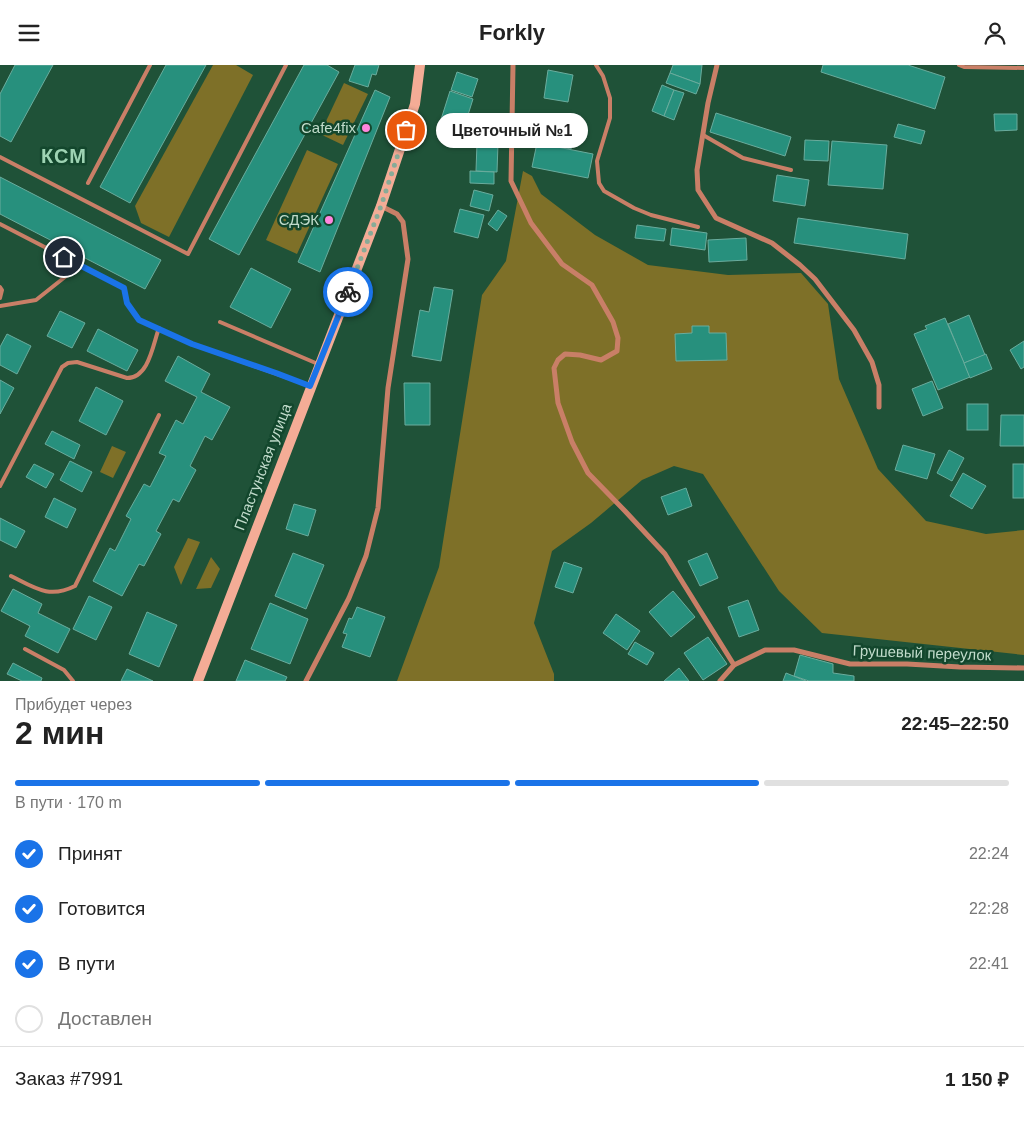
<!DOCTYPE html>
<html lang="ru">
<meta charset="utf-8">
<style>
:root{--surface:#fff;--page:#f6f6f6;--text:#222;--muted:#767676;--line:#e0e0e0;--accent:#1a73e8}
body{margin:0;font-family:Arial,sans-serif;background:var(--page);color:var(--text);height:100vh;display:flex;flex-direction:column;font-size:19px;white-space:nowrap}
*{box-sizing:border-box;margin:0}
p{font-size:16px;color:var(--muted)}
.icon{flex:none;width:28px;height:28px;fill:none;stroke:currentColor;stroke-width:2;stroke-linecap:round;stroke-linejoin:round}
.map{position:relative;height:616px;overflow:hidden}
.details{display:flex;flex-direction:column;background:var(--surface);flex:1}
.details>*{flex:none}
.pin{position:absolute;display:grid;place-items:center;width:42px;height:42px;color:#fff;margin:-21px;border:2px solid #fff;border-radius:50%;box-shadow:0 1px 5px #0007}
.courier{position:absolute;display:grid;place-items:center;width:50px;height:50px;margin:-25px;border:4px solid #1a73e8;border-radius:50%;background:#fff;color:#222;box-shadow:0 1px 6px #0007}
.bubble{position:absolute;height:35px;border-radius:18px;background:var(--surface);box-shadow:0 1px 4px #0004;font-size:16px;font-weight:700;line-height:35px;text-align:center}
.head em{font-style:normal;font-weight:700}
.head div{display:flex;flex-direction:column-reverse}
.head{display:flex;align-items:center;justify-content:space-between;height:85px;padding:0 15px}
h1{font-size:32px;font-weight:700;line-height:38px}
.bar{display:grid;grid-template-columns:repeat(4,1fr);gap:8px 5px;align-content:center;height:60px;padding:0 15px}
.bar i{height:6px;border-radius:4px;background:var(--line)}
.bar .selected{background:var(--accent)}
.bar p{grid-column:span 4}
.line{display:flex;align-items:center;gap:12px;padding:0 15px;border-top:1px solid var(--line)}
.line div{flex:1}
ol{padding:0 15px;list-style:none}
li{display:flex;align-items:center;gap:15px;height:55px}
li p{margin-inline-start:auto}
li .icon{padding:5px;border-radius:50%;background:var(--accent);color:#fff;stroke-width:4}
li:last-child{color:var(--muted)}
li i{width:28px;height:28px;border:2px solid var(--line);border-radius:50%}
header{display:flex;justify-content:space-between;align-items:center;height:65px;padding:0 15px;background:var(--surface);font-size:22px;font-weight:700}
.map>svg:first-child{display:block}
.green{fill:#7e7028}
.building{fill:#27907d;stroke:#6aac9d}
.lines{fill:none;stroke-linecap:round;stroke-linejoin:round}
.service{stroke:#c97f67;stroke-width:4}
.minor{stroke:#c97f67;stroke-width:5}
.secondary{stroke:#f4ac96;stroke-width:10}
.done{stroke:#88ab98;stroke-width:5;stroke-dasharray:0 9}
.route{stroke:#1a73e8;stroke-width:6}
.poi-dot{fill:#ff85df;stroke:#13472d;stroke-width:2}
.labels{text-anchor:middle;stroke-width:5;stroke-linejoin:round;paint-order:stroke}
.poi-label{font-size:15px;fill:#c1dbcb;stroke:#13472d;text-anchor:end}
.street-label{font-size:15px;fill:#c1dbcb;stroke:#13472d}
.district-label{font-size:20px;font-weight:bold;letter-spacing:1px;fill:#9ed3b3;stroke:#13472d}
</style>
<header><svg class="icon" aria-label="menu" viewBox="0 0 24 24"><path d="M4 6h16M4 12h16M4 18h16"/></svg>Forkly<svg class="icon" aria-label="person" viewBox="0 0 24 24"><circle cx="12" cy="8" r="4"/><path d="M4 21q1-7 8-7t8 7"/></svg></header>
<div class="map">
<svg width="1024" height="616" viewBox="0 0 1024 616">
<rect width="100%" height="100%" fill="#1f5238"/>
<g class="green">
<path d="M213,0H236L253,10L169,172L141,158L135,141Z"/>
<path d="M344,18L368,29L343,80L320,69Z"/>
<path d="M307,85L338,99L297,189L266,175Z"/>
<path d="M523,106L532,111L541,129L595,170L648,200L728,210L801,208L828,239L839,314L878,404L926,456L986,469L1024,465V590L822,568L779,526L703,409L674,401L642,415L591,458L552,486L534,558L554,609V616H397L439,502L482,230L506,196Z"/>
<path d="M112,381L126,387L113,413L100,407Z"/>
<path d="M188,473L200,477L181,520L174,502Z"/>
<path d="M211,492L220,504L211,523L196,524Z"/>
</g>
<g class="building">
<path d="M15,0H53L11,77L0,71V29Z"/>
<path d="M166,0H206L130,138L100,122Z"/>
<path d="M304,0H327L339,7L239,190L209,174Z"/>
<path d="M355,0H379L376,10L372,9L368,22L349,16Z"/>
<path d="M673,0H702L700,19L670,8Z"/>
<path d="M823,0H908L945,12L935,44L821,7Z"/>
<path d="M548,5L573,10L568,37L544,33Z"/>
<path d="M457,7L478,14L472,32L451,25Z"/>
<path d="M670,8L700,19L696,29L666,18Z"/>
<path d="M662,20L674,25L664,51L652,46Z"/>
<path d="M375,25L390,32L320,207L298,197Z"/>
<path d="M674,25L684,28L674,55L664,51Z"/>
<path d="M450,26L473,34L461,72L438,64Z"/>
<path d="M716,48L791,72L785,91L710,67Z"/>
<path d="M994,49H1017V65L995,66Z"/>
<path d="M898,59L925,66L921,79L894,72Z"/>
<path d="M537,60L574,67L571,84L534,77Z"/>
<path d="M805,75L829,76L828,96L804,95Z"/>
<path d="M832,76L887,80L883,124L828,120Z"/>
<path d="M477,78L498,79L497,107L476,106Z"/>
<path d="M537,78L593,89L588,113L532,102Z"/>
<path d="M470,106L494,107V119L470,118Z"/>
<path d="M777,110L809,115L805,141L773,136Z"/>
<path d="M0,112L161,195L145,224L0,149Z"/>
<path d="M474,125L493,130L489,146L470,141Z"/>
<path d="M460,144L484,150L478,173L454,167Z"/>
<path d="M498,145L507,151L497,166L488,159Z"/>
<path d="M798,153L908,169L905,194L794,178Z"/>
<path d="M637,160L666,164L664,176L635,173Z"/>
<path d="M672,163L707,168L705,185L670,180Z"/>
<path d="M746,173L747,195L709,197L708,175Z"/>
<path d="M251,203L291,224L271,263L230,242Z"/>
<path d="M434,222L453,225L441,296L412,291L420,245L429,247Z"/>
<path d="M60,246L85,258L72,283L47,271Z"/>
<path d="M969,250L985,290L964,298L948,259Z"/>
<path d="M945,253L970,312L938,325L914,269L927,264L925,261Z"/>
<path d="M692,261H709V268H726L727,295L676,296L675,269L692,268Z"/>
<path d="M98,264L138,285L127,306L87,286Z"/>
<path d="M7,269L31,281L17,309L0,300V282Z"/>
<path d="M1024,276V302L1021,304L1010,285Z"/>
<path d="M986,289L992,304L970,313L964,298Z"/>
<path d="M178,291L210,309L201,327L230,342L212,375L205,371L190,401L196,405L179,437L173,434L156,466L161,469L144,501L139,499L122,531L93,516L110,483L115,486L131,454L126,451L144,419L150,422L166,391L159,388L176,355L183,359L197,332L165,316Z"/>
<path d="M0,315L14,323L0,349Z"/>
<path d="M932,316L943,343L923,351L912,324Z"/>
<path d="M404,318H430V360H405Z"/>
<path d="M96,322L123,336L106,370L79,356Z"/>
<rect x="967" y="339" width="21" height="26"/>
<path d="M1001,350H1024V381H1000Z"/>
<path d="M52,366L80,380L74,394L45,379Z"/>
<path d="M903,380L935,389L927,414L895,405Z"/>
<path d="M949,385L964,393L952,416L937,408Z"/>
<path d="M70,396L92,407L82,427L60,415Z"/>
<path d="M34,399L54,409L46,423L26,412Z"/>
<rect x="1013" y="399" width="11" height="34"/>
<path d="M963,408L986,421L972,444L950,431Z"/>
<path d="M686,423L692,441L668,450L661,432Z"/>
<path d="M54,433L76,444L67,463L45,452Z"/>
<path d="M294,439L316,445L308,471L286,464Z"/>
<path d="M0,453L25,466L16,483L0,475Z"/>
<path d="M293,488L324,500L306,544L275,531Z"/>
<path d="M707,488L718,513L700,521L688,496Z"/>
<path d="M564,497L582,503L573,528L555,522Z"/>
<path d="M13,524L42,539L38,548L70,564L58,588L25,571L30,561L1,546Z"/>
<path d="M673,526L695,552L671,572L649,547Z"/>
<path d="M89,531L112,542L96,575L73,564Z"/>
<path d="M748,535L759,565L739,572L728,542Z"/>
<path d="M270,538L308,554L290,599L251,584Z"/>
<path d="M357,542L385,552L370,592L342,582L347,569L343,568L349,553L352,554Z"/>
<path d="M147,547L177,560L159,602L129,589Z"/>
<path d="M616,549L640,566L627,585L603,568Z"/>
<path d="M708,572L727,599L703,615L684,588Z"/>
<path d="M635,577L654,588L647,600L628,589Z"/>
<path d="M800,590L833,599V608L854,611V616H809L794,611Z"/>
<path d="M245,595L287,612L285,616H236Z"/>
<path d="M13,598L42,613L41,616H22L7,609Z"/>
<path d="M679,603L689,616H664Z"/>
<path d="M127,604L153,616H121Z"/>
<path d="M786,608L806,616H783Z"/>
</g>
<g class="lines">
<g class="service">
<path d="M596,0L603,11L610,33V53L597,96L599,118L604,126L634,143L651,150L698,162"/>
<path d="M959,0L964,2L1024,3"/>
<path d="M703,70L743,93L791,105"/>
<path d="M0,92L188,189L286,0"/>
<path d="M88,118L150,0"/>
<path d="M0,159L124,223L127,238L139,255L192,279L311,321"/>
<path d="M0,222L2,225L0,233"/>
<path d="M0,241L36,235L80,200"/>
<path d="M220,257L318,299"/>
<path d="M0,421L62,302L68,298L77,297L127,313C149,313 153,279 159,263"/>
<path d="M11,511C35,523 49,534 75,521L159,350"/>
<path d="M25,584L64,605L73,616"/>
</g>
<g class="minor">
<path d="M513,0L511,116L531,158L562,199L592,220L613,257L618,273L617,286L601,295L580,290L565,289L558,295L554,303L558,338L572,377L588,408L625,446L665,489L734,600"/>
<path d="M717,0L708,38L697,105L698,125L716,153L772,178L800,200L815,214L854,265L872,297L879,320V342"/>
<path d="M306,616L349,533L366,491L378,443L388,323L408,194L403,157L397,149L381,141"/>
<path d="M720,616L734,600L765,585H794L850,599H907L960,602L1024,603"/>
</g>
<path class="secondary" d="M198,616L381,141L415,39L420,0"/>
</g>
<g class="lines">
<path class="done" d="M348,227L381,141L406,65"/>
<path class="route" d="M64,192L124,223L127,238L139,255L192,279L276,308L310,321L348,227"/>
</g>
<g class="poi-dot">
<circle cx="366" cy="63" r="5"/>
<circle cx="329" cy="155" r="5"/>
</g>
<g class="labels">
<g class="poi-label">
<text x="356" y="68">Cafe4fix</text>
<text x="319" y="160">СДЭК</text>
</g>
<g class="street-label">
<text transform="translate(263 402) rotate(-69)" y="5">Пластунская улица</text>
<text transform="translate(922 588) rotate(2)" y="5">Грушевый переулок</text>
</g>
<g class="district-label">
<text x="64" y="98">КСМ</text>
</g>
</g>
</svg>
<div class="pin" style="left:406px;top:65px;background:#ea580c"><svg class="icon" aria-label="bag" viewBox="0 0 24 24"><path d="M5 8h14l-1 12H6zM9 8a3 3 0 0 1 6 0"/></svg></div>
<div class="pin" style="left:64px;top:192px;background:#1f2937"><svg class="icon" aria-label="home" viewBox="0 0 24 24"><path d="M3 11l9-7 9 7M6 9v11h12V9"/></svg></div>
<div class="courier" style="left:348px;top:227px"><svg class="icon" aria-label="bike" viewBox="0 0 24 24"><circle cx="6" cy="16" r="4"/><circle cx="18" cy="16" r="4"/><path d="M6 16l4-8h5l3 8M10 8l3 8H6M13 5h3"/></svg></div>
<div class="bubble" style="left:436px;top:48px;width:152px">Цветочный №1</div>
</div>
<section class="details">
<div class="head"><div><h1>2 мин</h1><p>Прибудет через</p></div><em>22:45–22:50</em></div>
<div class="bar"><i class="selected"></i><i class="selected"></i><i class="selected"></i><i></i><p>В пути · 170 m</p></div>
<ol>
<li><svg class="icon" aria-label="check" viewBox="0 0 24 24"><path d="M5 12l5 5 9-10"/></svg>Принят<p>22:24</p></li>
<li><svg class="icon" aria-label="check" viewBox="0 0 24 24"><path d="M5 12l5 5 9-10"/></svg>Готовится<p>22:28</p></li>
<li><svg class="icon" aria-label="check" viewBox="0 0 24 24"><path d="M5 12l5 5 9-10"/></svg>В пути<p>22:41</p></li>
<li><i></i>Доставлен</li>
</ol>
<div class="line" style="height:65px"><div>Заказ #7991</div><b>1 150 ₽</b></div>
</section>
